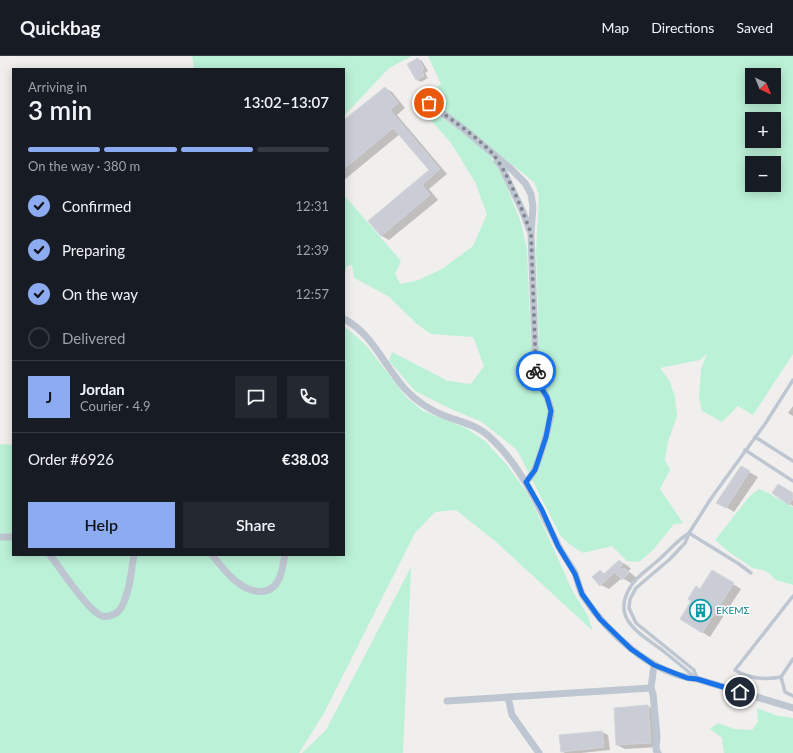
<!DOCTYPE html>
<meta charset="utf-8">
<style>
:root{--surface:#171b24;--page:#242831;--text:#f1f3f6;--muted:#9ea1a6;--line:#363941;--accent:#8cabf1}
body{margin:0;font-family:Lato,sans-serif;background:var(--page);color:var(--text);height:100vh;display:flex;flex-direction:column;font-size:15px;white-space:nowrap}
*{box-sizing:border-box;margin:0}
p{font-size:13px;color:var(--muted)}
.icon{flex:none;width:22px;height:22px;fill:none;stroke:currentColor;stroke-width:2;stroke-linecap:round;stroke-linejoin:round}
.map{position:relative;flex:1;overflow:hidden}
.panel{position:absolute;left:12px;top:12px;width:333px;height:488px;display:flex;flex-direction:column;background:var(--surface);border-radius:0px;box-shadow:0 2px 10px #0003}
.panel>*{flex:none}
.needle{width:26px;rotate:137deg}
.fabs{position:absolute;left:745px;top:12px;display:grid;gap:8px}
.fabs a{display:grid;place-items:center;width:36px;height:36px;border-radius:0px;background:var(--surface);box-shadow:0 2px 10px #0003;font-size:20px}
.pin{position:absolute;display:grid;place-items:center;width:34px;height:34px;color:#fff;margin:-17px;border:2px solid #fff;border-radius:50%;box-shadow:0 1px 4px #0007}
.courier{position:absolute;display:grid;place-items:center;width:40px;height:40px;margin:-20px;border:3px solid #1a73e8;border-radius:50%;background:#fff;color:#222;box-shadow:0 1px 5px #0007}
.overview em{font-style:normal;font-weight:600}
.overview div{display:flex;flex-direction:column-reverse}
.overview{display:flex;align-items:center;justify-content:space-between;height:68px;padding:0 16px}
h1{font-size:26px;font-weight:600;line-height:30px}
.bar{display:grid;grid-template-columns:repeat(4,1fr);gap:6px 4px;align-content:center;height:48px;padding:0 16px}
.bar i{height:5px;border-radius:3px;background:var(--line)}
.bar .current{background:var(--accent)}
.bar p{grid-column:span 4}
.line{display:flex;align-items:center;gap:10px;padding:0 16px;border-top:1px solid var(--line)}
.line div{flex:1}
.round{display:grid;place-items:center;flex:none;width:42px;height:42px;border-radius:0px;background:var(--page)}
ol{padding:0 16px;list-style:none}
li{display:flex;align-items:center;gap:12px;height:44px}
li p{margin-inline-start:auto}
li .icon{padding:4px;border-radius:50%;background:var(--accent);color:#111;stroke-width:4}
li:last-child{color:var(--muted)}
li i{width:22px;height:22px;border:2px solid var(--line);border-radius:50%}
.action{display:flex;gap:8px;margin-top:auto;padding:8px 16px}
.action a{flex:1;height:46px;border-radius:0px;background:var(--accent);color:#111;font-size:16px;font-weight:600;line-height:46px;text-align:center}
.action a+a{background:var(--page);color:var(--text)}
header{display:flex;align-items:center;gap:24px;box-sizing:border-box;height:56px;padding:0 20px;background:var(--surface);border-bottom:1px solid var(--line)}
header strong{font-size:19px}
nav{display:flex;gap:22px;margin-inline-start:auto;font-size:14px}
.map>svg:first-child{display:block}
.green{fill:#bbf1d7;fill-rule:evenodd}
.shadow{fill:#0003}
.building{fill:#cacdd5;stroke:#d2d4db}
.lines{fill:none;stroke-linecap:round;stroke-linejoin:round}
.service{stroke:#bec7d1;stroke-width:3.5}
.minor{stroke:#bec7d1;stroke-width:7}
.done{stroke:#828790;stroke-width:4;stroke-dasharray:0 7.2}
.route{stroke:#1a73e8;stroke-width:5}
.labels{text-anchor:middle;stroke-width:3;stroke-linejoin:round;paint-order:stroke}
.culture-label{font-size:10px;fill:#0d838f;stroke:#fff;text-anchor:start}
</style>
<header>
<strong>Quickbag</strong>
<nav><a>Map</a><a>Directions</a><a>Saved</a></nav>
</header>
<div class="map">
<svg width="793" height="697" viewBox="0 0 793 697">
<rect width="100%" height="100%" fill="#f1efee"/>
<g class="green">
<path d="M192,0H412L389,12L344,60V13H194Z"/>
<path d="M428,0H793V298L753,359L738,350L722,366L702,355L699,342L701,313L707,298L700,304L660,312L669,324L675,341L677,360L668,386L665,404L670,414L660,433L683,467L674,468L653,494L639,506L627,505L612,490L583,497L569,488L560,479L517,394L482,366L451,353L415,335L389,305L392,296L448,325L471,328L484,310L473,281L431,278L417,268L388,240L354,222L352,209L347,210L344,220V139L401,205L395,218L400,228L416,225L442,213L473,190L487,158L475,126L451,87L427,60L438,59L467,79L490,100L499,114L506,129L521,167L527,193L531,289L539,290L536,194L539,139L534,126L444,55L431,43L433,34L441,28ZM752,19H774V41H752ZM752,63H774V85H752ZM752,107H774V129H752Z"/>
<path d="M344,270L366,289L406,341L423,355L466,372L485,385L507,409L527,437L539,461L573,536L588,560L593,575L496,486L456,454L435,456L415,477L324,657L299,697H0V388L13,389V499H344Z"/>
<path d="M759,433L768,437L793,451V529L776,524L766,515L753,512L729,496L715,484L750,440Z"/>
<path d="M411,511L403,697H302L326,674Z"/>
<path d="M757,652L778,660L793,662V697H724L722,682L710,673L718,667L734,673L752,674L758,666Z"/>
</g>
<g class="shadow">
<path d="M418,3L422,5L428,15L425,17L428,22L421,26L417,24L408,9Z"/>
<path d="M385,32L392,36L405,52L397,59L447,118L429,133L438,144L389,184L382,180L369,165L430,114L400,78L344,124V66Z"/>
<path d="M793,350V360L788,357Z"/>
<path d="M749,416L758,421L734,456L718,446Z"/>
<path d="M773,437L793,438V450Z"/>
<path d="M620,505L628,510L631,513L628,515L637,522L631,527L622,522L609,533L601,529L600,515L605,518Z"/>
<path d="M712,515L741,533L710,581L702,576Z"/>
<path d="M648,650L656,655L659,691L625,693L617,689L615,653Z"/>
<path d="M602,676L608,679L610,694L581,697H565L561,695L560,680Z"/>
</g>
<g class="building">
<path d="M418,2L424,13L422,14L424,20L416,24L407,8Z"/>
<path d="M385,31L398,47L390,54L440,113L422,129L430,139L381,180L368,165L429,114L393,72L344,113V64Z"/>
<path d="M741,410L750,415L726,452L716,447Z"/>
<path d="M778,428L793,437V443L789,449L772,437Z"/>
<path d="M619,504L623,508L620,511L622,514L624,512L629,517L622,524L615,516L600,530L592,521L600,514L604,518Z"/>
<path d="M712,514L734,527L702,577L680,563L691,545L688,543L696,530L700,533Z"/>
<path d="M648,649L651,687L616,689L614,652Z"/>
<path d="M602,675L604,691L561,696L559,679Z"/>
</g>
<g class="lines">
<g class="service">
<path d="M755,381L793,405"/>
<path d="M745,394L793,425"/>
<path d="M689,477C676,485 667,497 655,507C647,514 636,521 631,530C610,562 639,577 662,594C673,603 684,612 695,621"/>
<path d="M689,478L685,487L670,503L636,532L630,543L629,552L636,567L694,614L697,622"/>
<path d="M751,517L739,508L689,477L712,441L765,368L793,324"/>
<path d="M793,603L781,621L785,636L793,640"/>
<path d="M781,621C765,624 749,623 735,614L793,540"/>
</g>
<g class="minor">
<path d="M429,47L465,74L510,112L525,127L531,138L533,151L531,177L536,317C539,331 549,340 551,354C552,363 539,404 535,413C533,418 529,422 526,426"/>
<path d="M497,105L501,110L523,156L530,175"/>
<path d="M344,263C372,277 385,311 405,333C416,345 430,354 445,360C464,367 478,369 493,384C523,413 539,452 558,489C563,499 570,508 575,517C578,525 579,533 583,540C608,577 651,618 697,623L793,652"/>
<path d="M0,481H13"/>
<path d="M50,499C61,513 87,554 102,560C110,562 119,557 122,550C130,535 131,515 134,499"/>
<path d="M212,499C220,508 227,519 237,526C248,535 266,541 276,528C282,521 283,508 285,499"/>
<path d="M654,609L651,632L653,638L657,680L656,694L658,697"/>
<path d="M508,641L512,659L539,697"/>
<path d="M447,645L651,632"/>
</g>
</g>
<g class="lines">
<path class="done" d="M429,47C450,63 474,78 492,97C508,116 522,154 531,177L536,315"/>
<path class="route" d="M536,315L538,327L547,341L551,355L546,381L535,414L526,426L542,454L558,490L575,518L582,538L600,563L631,593L654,609L687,622L697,623L740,636"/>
</g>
<defs>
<symbol id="building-ring" viewBox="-11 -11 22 22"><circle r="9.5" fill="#fff" stroke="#0f9aa8" stroke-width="1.5"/><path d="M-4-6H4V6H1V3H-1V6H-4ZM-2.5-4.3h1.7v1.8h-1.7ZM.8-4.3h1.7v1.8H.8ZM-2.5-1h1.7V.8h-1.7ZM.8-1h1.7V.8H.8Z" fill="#0f9aa8"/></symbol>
</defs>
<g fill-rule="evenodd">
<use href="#building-ring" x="688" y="542" width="25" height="25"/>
</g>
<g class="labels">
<g class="culture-label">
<text x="716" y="558">ΕΚΕΜΣ</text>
</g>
</g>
</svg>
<div class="fabs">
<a><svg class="needle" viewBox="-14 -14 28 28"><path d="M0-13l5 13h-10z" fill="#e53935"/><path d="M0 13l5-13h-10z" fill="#9ea1a6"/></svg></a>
<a>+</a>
<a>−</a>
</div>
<div class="pin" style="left:429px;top:47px;background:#ea580c"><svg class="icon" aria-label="bag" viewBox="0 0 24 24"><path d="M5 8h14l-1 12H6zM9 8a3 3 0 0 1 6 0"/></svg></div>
<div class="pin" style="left:740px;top:636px;background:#1f2937"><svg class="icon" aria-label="home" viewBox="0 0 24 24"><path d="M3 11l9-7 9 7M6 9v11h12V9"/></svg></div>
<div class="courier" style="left:536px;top:315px"><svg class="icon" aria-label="bike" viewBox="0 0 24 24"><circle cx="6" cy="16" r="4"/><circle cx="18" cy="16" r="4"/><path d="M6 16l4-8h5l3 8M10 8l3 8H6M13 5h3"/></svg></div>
<section class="panel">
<div class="overview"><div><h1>3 min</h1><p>Arriving in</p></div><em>13:02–13:07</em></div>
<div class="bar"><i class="current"></i><i class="current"></i><i class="current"></i><i></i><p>On the way · 380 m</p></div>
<ol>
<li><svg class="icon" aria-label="check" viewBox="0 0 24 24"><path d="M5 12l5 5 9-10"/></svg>Confirmed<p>12:31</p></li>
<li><svg class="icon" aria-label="check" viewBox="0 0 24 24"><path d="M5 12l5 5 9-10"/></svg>Preparing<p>12:39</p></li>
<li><svg class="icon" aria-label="check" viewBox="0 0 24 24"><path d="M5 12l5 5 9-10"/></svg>On the way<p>12:57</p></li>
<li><i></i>Delivered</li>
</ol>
<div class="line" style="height:72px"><b class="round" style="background:var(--accent);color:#111">J</b><div><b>Jordan</b><p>Courier · 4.9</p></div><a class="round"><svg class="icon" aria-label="chat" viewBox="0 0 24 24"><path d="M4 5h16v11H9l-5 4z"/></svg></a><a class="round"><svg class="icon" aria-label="phone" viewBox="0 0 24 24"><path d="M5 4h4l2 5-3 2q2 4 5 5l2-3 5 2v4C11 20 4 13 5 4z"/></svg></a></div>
<div class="line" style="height:52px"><div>Order #6926</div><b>€38.03</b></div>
<div class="action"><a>Help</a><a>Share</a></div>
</section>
</div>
